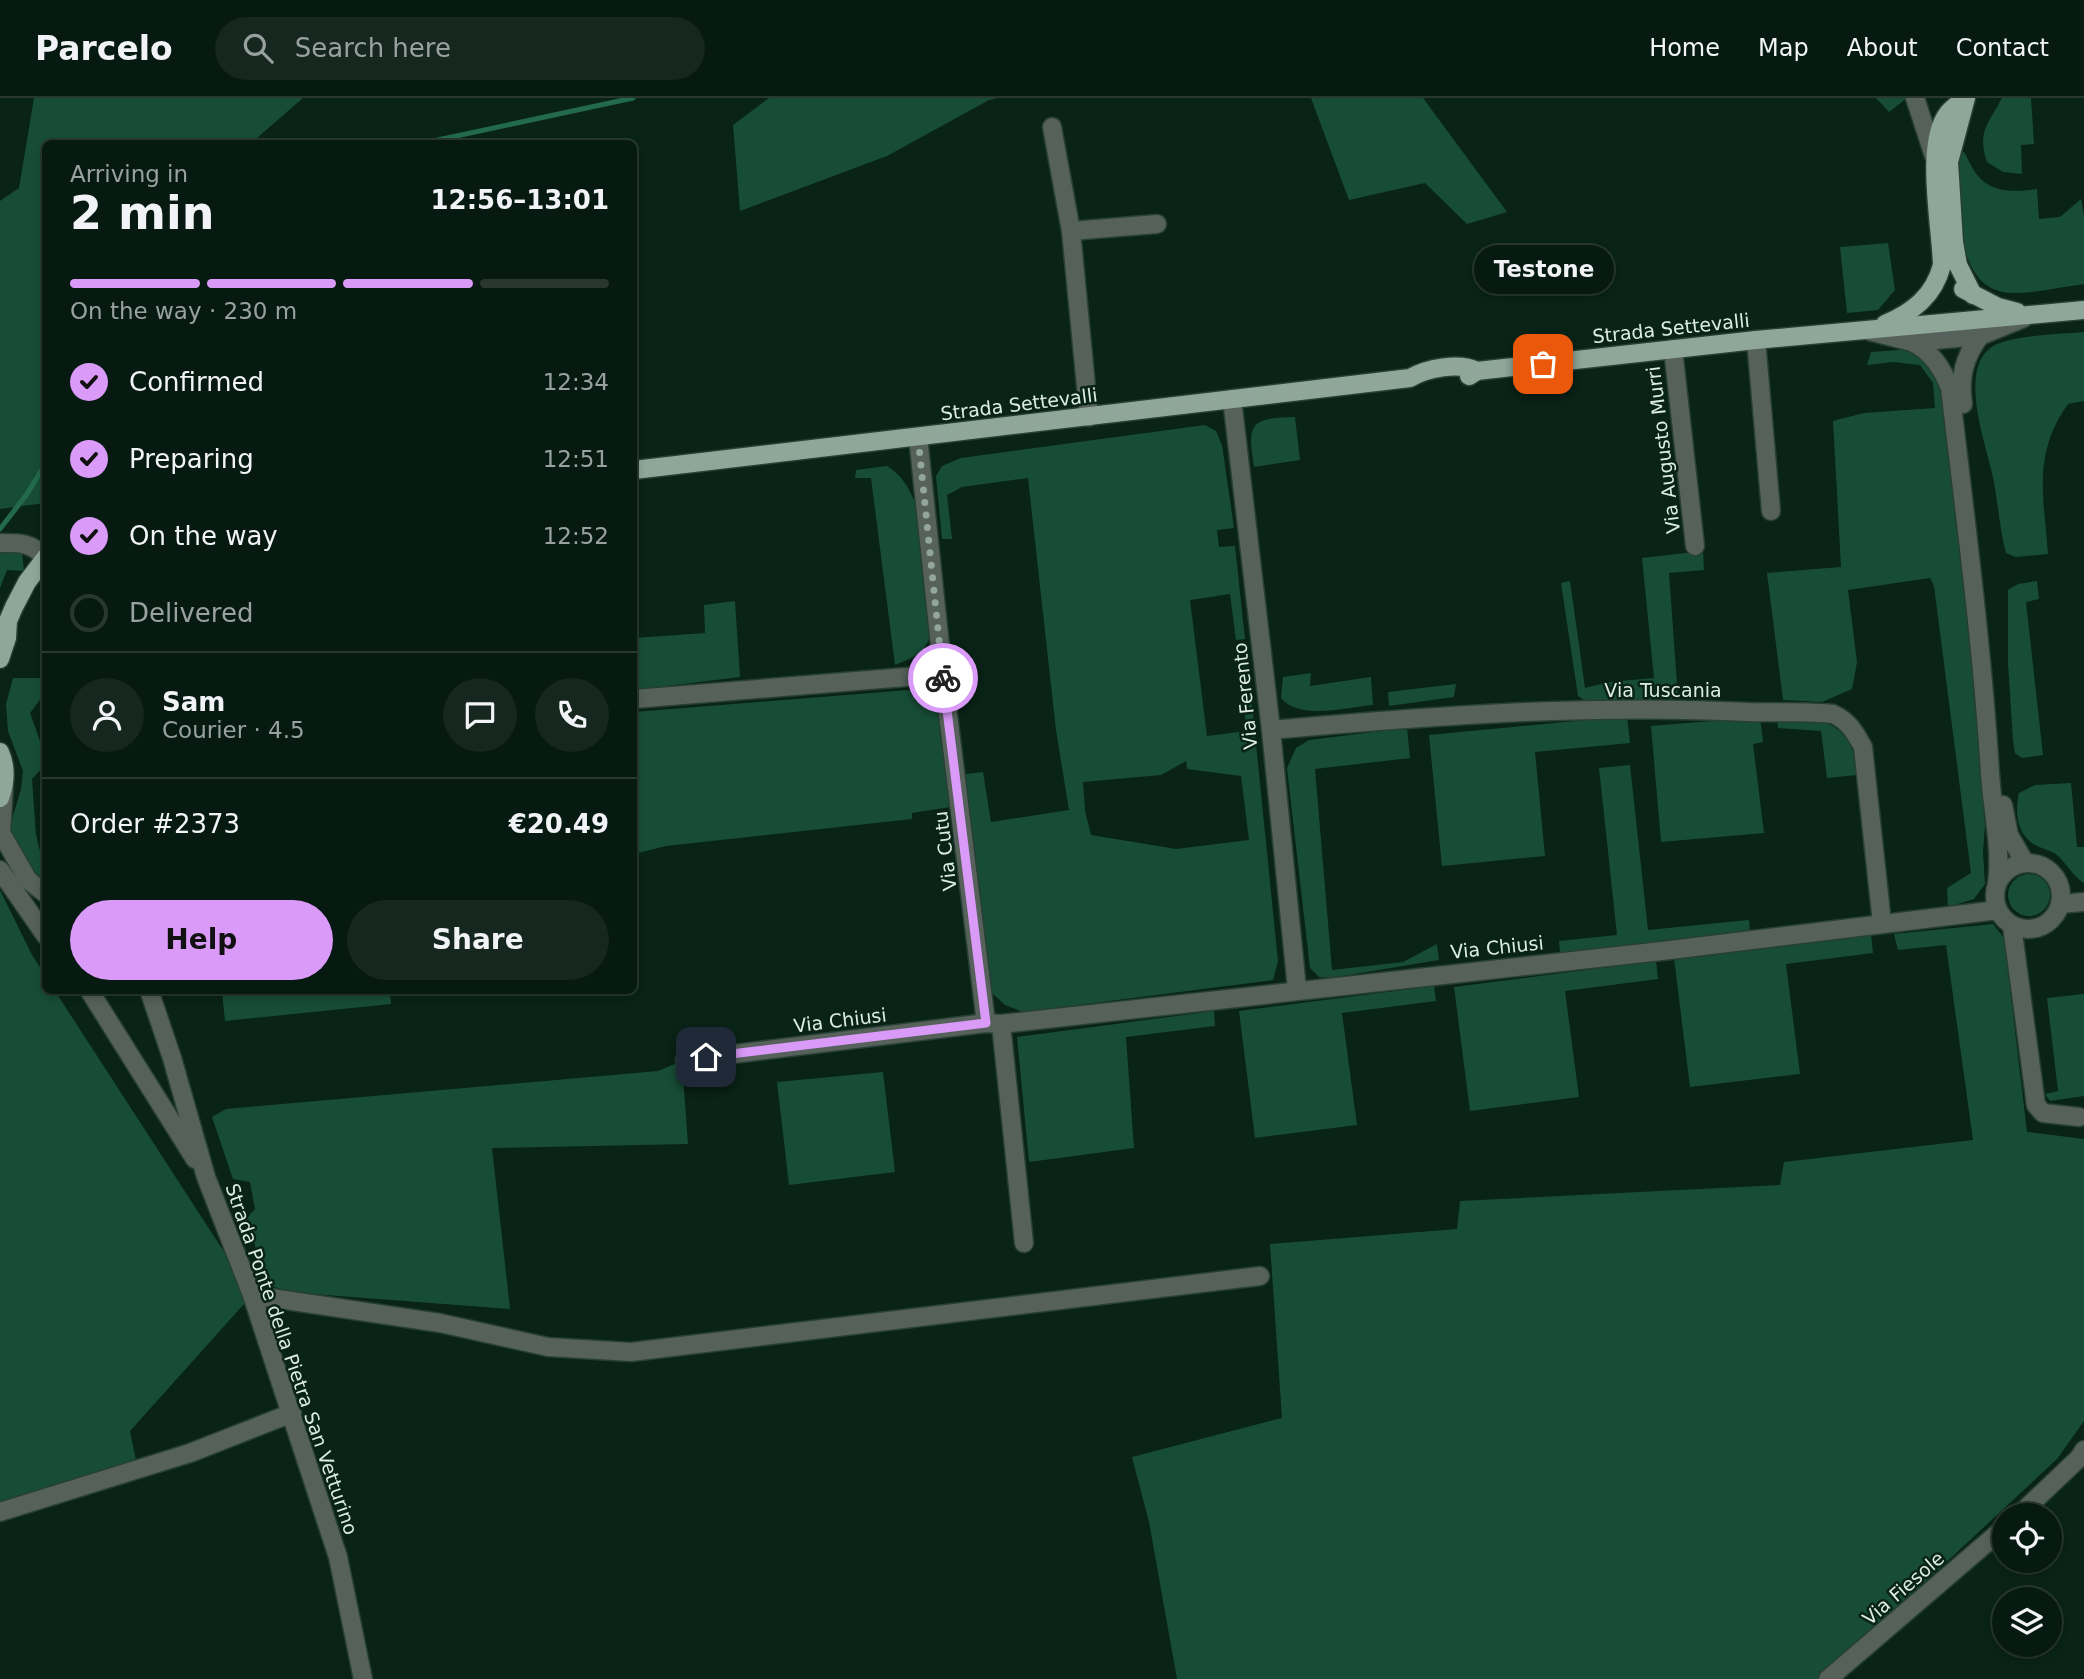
<!DOCTYPE html>
<meta charset="utf-8">
<style>
:root{--surface:#071a11;--page:#15271f;--text:#f1f3f6;--muted:#98a19f;--line:#283831;--accent:#d99af8}
body{margin:0;font-family:"DejaVu Sans",sans-serif;background:var(--page);color:var(--text);height:100vh;display:flex;flex-direction:column;font-size:26px;white-space:nowrap}
*{box-sizing:border-box;margin:0}
p{font-size:23px;color:var(--muted)}
.icon{flex:none;width:38px;height:38px;fill:none;stroke:currentColor;stroke-width:2;stroke-linecap:round;stroke-linejoin:round}
.map{position:relative;flex:1;overflow:hidden}
.details{position:absolute;left:42px;top:42px;width:595px;height:854px;display:flex;flex-direction:column;background:var(--surface);border-radius:10px;box-shadow:0 4px 10px #0003,0 0 0 2px var(--line)}
.details>*{flex:none}
.tools{position:absolute;left:1992px;top:1405px;display:grid;gap:14px}
.tools a{display:grid;place-items:center;width:70px;height:70px;border-radius:50%;background:var(--surface);box-shadow:0 4px 10px #0003,0 0 0 2px var(--line);font-size:35px}
.pin{position:absolute;display:grid;place-items:center;width:60px;height:60px;color:#fff;margin:-30px;border-radius:14px;box-shadow:0 4px 10px #0006}
.courier{position:absolute;display:grid;place-items:center;width:70px;height:70px;margin:-35px;border:5px solid #d99af8;border-radius:50%;background:#fff;color:#222;box-shadow:0 2px 9px #0007}
.bubble{position:absolute;height:49px;border-radius:24px;background:var(--surface);box-shadow:0 4px 10px #0003,0 0 0 2px var(--line);font-size:23px;font-weight:600;line-height:49px;text-align:center}
.overview em{font-style:normal;font-weight:600}
.overview div{display:flex;flex-direction:column-reverse}
.overview{display:flex;align-items:center;justify-content:space-between;height:119px;padding:0 28px}
h1{font-size:46px;font-weight:600;line-height:52px}
.bar{display:grid;grid-template-columns:repeat(4,1fr);gap:10px 7px;align-content:center;height:84px;padding:0 28px}
.bar i{height:9px;border-radius:5px;background:var(--line)}
.bar .selected{background:var(--accent)}
.bar p{grid-column:span 4}
.line{display:flex;align-items:center;gap:18px;padding:0 28px;border-top:2px solid var(--line)}
.line div{flex:1}
.round{display:grid;place-items:center;flex:none;width:74px;height:74px;border-radius:37px;background:var(--page)}
ol{padding:0 28px;list-style:none}
li{display:flex;align-items:center;gap:21px;height:77px}
li p{margin-inline-start:auto}
li .icon{padding:7px;border-radius:50%;background:var(--accent);color:#111;stroke-width:4}
li:last-child{color:var(--muted)}
li i{width:38px;height:38px;border:4px solid var(--line);border-radius:50%}
.cta{display:flex;gap:14px;margin-top:auto;padding:14px 28px}
.cta a{flex:1;height:80px;border-radius:42px;background:var(--accent);color:#111;font-size:28px;font-weight:600;line-height:80px;text-align:center}
.cta a+a{background:var(--page);color:var(--text)}
header{display:flex;align-items:center;gap:42px;box-sizing:border-box;height:98px;padding:0 35px;background:var(--surface);border-bottom:2px solid var(--line)}
header strong{font-size:33px}
nav{display:flex;gap:38px;margin-inline-start:auto;font-size:24px}
.search{width:490px;height:63px;background:var(--page);display:flex;align-items:center;gap:18px;box-sizing:border-box;padding:0 24px;border-radius:38px;color:var(--muted);font-size:26px}
.map>svg:first-child{display:block}
.green{fill:#174d36;fill-rule:evenodd}
.lines{fill:none;stroke-linecap:round;stroke-linejoin:round}
.stream{stroke:#23694b;stroke-width:5}
.minor-casing{stroke:#273f34;stroke-width:21}
.major-casing{stroke:#273f34;stroke-width:21}
.minor{stroke:#56615b;stroke-width:18}
.major{stroke:#8ea799;stroke-width:18}
.done{stroke:#93a69c;stroke-width:7;stroke-dasharray:0 12.6}
.route{stroke:#d99af8;stroke-width:9}
.labels{text-anchor:middle;stroke-width:5;stroke-linejoin:round;paint-order:stroke}
.street-label{font-size:19px;fill:#ddece3;stroke:#092317}
</style>
<header>
<strong>Parcelo</strong>
<div class="search"><svg class="icon" aria-label="search" viewBox="0 0 24 24"><circle cx="10" cy="10" r="6"/><path d="M15 15l6 6"/></svg>Search here</div>
<nav><a>Home</a><a>Map</a><a>About</a><a>Contact</a></nav>
</header>
<div class="map">
<svg width="2084" height="1581" viewBox="0 0 2084 1581">
<rect width="100%" height="100%" fill="#092317"/>
<g class="green">
<path d="M34,0H303L251,45L46,46L45,405L0,411V103L19,90Z"/>
<path d="M769,0H997L989,2L887,58L740,113L733,27Z"/>
<path d="M1311,0H1423L1507,114L1467,126L1425,85L1349,102Z"/>
<path d="M1876,0H1907L1889,14Z"/>
<path d="M2002,0H2031L2034,46L2021,47L2022,76L2003,74L1987,64C1977,33 1988,27 2002,0Z"/>
<path d="M1964,54C1968,61 1971,68 1975,74C1990,96 2014,94 2037,91L2039,121L2060,119L2081,101L2084,118V186C2061,189 2037,195 2014,195C1950,196 1959,97 1958,55Z"/>
<path d="M1888,145L1895,192L1878,212L1847,215L1840,149Z"/>
<path d="M2084,234V303L2068,306C2032,357 2044,398 2048,456L2016,459L2006,455C1999,429 1998,401 1992,375C1985,344 1960,275 1989,251C2004,237 2063,236 2084,234Z"/>
<path d="M1914,251L1941,282L1965,477L1985,727L1983,754L1985,786L1974,801L1948,809L1947,790L1971,775L1934,488L1930,480L1848,492L1857,564L1852,591L1822,604L1783,602L1767,475L1841,469L1833,323L1864,315L1935,310L1933,285L1920,267L1893,264L1867,267L1871,254Z"/>
<path d="M1295,319L1300,362L1254,369C1247,325 1250,320 1295,319Z"/>
<path d="M1205,327L1216,333L1222,347L1234,430L1217,432L1219,449L1235,448L1245,541L1236,542L1230,496L1190,502L1207,638L1247,633L1239,567H1248L1278,863L1273,882L1023,914L1005,907L990,893L965,676L983,674L991,724L1069,712L1056,632L1028,380L962,389L947,397L952,441H942L936,378L942,368L961,360ZM1186,663L1187,671L1241,678L1249,742L1176,751L1091,737L1085,713L1083,684L1161,677Z"/>
<path d="M887,368C903,378 909,390 916,407L931,536C924,557 914,559 895,567L871,380H855L856,372Z"/>
<path d="M5,453L22,454L24,473L7,472L0,490V455Z"/>
<path d="M1703,453L1704,472L1669,475L1678,600L1590,606L1578,598L1561,485L1570,483L1585,590L1609,584L1654,580L1642,460Z"/>
<path d="M2037,483L2039,501L2026,504L2043,657L2022,660L2015,655L2013,643L2008,566V492L2018,486Z"/>
<path d="M735,503L740,579L634,592V540L705,535L704,507Z"/>
<path d="M1311,575L1310,588L1371,579L1373,607C1346,609 1300,623 1281,600L1283,579Z"/>
<path d="M13,580H45V595L30,615L45,657V667L32,681L36,737L45,773V786L21,757L9,731L21,691L23,673L8,633L6,606Z"/>
<path d="M1456,586L1454,599L1389,608L1388,594Z"/>
<path d="M908,592L926,597L937,610L950,709L912,715V721L666,748L634,756V614Z"/>
<path d="M1627,618L1630,645L1535,654L1545,758L1442,768L1429,637Z"/>
<path d="M1760,619L1763,644L1753,646L1764,735L1661,744L1651,628Z"/>
<path d="M1777,620C1805,621 1838,618 1851,649C1855,657 1855,668 1857,677L1827,680L1821,633L1778,630Z"/>
<path d="M1407,630L1410,660L1315,671L1332,872L1403,864L1437,846L1439,862L1330,880L1319,879L1310,870L1287,670L1296,650L1309,642Z"/>
<path d="M1630,667L1648,832L1749,822L1750,835L1560,855L1559,843L1617,837L1599,670Z"/>
<path d="M2071,685L2077,749H2084V785C2073,778 2067,766 2057,757C2049,751 2040,751 2032,745C2016,734 2015,712 2019,695L2035,687Z"/>
<circle cx="2029" cy="797" r="21"/>
<path d="M0,792L32,857L45,877L46,892L55,893L252,1197L130,1333L136,1363L0,1414Z"/>
<path d="M1993,826L2004,840L2027,1034L2084,1041V1323L2057,1361L1821,1581H1177L1149,1424L1132,1359L1282,1320L1270,1146L1457,1131L1460,1103L1780,1087L1784,1064L1973,1042L1946,847L1898,852L1894,836Z"/>
<path d="M1871,836L1873,855L1786,866L1800,976L1690,989L1674,860Z"/>
<path d="M1656,863L1658,881L1565,893L1579,999L1470,1013L1454,889Z"/>
<path d="M1434,888L1436,903L1342,915L1357,1027L1255,1040L1239,913Z"/>
<path d="M222,893H390L391,906L225,923Z"/>
<path d="M2084,896V998L2050,1003L2045,996L2058,993L2047,900Z"/>
<path d="M1214,913L1215,928L1126,939L1134,1050L1029,1064L1017,939Z"/>
<path d="M682,963L688,1046L492,1050L510,1211L286,1194L268,1186L246,1121L255,1111L250,1084L233,1081L212,1019L226,1011L658,973Z"/>
<path d="M883,974L895,1074L789,1087L777,984Z"/>
</g>
<g class="lines">
<g class="stream">
<path d="M419,46L633,0"/>
<path d="M0,431L27,396L46,365"/>
</g>
<defs>
<g id="minor">
<path d="M1915,0L1934,58"/>
<path d="M1052,29L1071,133L1089,319"/>
<path d="M1071,133L1157,126"/>
<path d="M1869,233L1912,244L1980,238L2024,220"/>
<path d="M1756,242L1771,413"/>
<path d="M1912,244C1932,254 1942,270 1950,290C1965,418 1982,547 1990,675C1992,712 2002,749 1997,786"/>
<path d="M1673,251L1695,448"/>
<path d="M1232,301L1271,632L1297,891"/>
<path d="M1963,306C1959,280 1964,259 1980,238"/>
<path d="M918,339L943,576L986,925"/>
<path d="M0,445C19,445 32,444 45,460"/>
<path d="M634,601L943,576"/>
<path d="M1271,632C1429,618 1589,606 1748,614C1777,615 1805,613 1833,616C1849,623 1855,635 1863,649L1882,825"/>
<path d="M4,688L1,735L28,782L46,796"/>
<path d="M2003,707L2009,737L2025,765"/>
<circle cx="2028" cy="798" r="33"/>
<path d="M0,772L46,838"/>
<path d="M2060,806L2084,804"/>
<path d="M2012,828L2036,1007L2043,1015L2079,1019"/>
<path d="M89,892L195,1061"/>
<path d="M149,892L172,960L206,1079L252,1197L338,1459L363,1581"/>
<path d="M1001,926L1024,1145"/>
<path d="M685,962L986,925L1001,926L1662,853L1998,812"/>
<path d="M252,1197L440,1225L548,1249L631,1254L1260,1178"/>
<path d="M0,1414L190,1355L292,1315"/>
<path d="M2018,1418L2079,1360L2084,1352"/>
<path d="M1828,1581L2004,1430"/>
</g>
<g id="major">
<path d="M1966,0L1949,64L1954,144L1958,167L1973,197"/>
<path d="M1963,191L1998,209L2017,214"/>
<path d="M1885,226C1913,214 1934,198 1942,167C1941,128 1924,45 1948,15C1953,9 1960,5 1965,0"/>
<path d="M1469,278L1477,273L1756,242L2084,212"/>
<path d="M634,372L1410,280C1427,270 1459,264 1477,273"/>
<path d="M0,561L7,540L8,523L14,509L27,484L46,459"/>
<path d="M0,654C7,670 6,684 0,700"/>
</g>
</defs>
<use href="#minor" class="minor-casing"/>
<use href="#major" class="major-casing"/>
<use href="#minor" class="minor"/>
<use href="#major" class="major"/>
</g>
<g class="lines">
<path class="done" d="M943,580L918,339L1410,280L1420,274L1467,268L1477,273L1543,266"/>
<path class="route" d="M706,959L986,925L943,580"/>
</g>
<g class="labels">
<g class="street-label">
<text transform="translate(1671 230) rotate(-6)" y="7">Strada Settevalli</text>
<text transform="translate(1019 306) rotate(-7)" y="7">Strada Settevalli</text>
<text transform="translate(1663 352) rotate(-97)" y="7">Via Augusto Murri</text>
<text x="1663" y="599">Via Tuscania</text>
<text transform="translate(1245 598) rotate(-96)" y="7">Via Ferento</text>
<text transform="translate(945 753) rotate(-97)" y="7">Via Cutu</text>
<text transform="translate(1497 849) rotate(-6)" y="7">Via Chiusi</text>
<text transform="translate(840 922) rotate(-7)" y="7">Via Chiusi</text>
<text transform="translate(292 1261) rotate(71)" y="7">Strada Ponte della Pietra San Vetturino</text>
<text transform="translate(1903 1490) rotate(-41)" y="7">Via Fiesole</text>
</g>
</g>
</svg>
<div class="tools">
<a><svg class="icon" aria-label="locate" viewBox="0 0 24 24"><circle cx="12" cy="12" r="6"/><path d="M12 2v4M12 18v4M2 12h4M18 12h4"/></svg></a>
<a><svg class="icon" aria-label="layers" viewBox="0 0 24 24"><path d="M12 4l9 5-9 5-9-5zM3 14l9 5 9-5"/></svg></a>
</div>
<div class="pin" style="left:1543px;top:266px;background:#ea580c"><svg class="icon" aria-label="bag" viewBox="0 0 24 24"><path d="M5 8h14l-1 12H6zM9 8a3 3 0 0 1 6 0"/></svg></div>
<div class="pin" style="left:706px;top:959px;background:#1f2937"><svg class="icon" aria-label="home" viewBox="0 0 24 24"><path d="M3 11l9-7 9 7M6 9v11h12V9"/></svg></div>
<div class="courier" style="left:943px;top:580px"><svg class="icon" aria-label="bike" viewBox="0 0 24 24"><circle cx="6" cy="16" r="4"/><circle cx="18" cy="16" r="4"/><path d="M6 16l4-8h5l3 8M10 8l3 8H6M13 5h3"/></svg></div>
<div class="bubble" style="left:1474px;top:147px;width:140px">Testone</div>
<section class="details">
<div class="overview"><div><h1>2 min</h1><p>Arriving in</p></div><em>12:56–13:01</em></div>
<div class="bar"><i class="selected"></i><i class="selected"></i><i class="selected"></i><i></i><p>On the way · 230 m</p></div>
<ol>
<li><svg class="icon" aria-label="check" viewBox="0 0 24 24"><path d="M5 12l5 5 9-10"/></svg>Confirmed<p>12:34</p></li>
<li><svg class="icon" aria-label="check" viewBox="0 0 24 24"><path d="M5 12l5 5 9-10"/></svg>Preparing<p>12:51</p></li>
<li><svg class="icon" aria-label="check" viewBox="0 0 24 24"><path d="M5 12l5 5 9-10"/></svg>On the way<p>12:52</p></li>
<li><i></i>Delivered</li>
</ol>
<div class="line" style="height:126px"><a class="round"><svg class="icon" aria-label="person" viewBox="0 0 24 24"><circle cx="12" cy="8" r="4"/><path d="M4 21q1-7 8-7t8 7"/></svg></a><div><b>Sam</b><p>Courier · 4.5</p></div><a class="round"><svg class="icon" aria-label="chat" viewBox="0 0 24 24"><path d="M4 5h16v11H9l-5 4z"/></svg></a><a class="round"><svg class="icon" aria-label="phone" viewBox="0 0 24 24"><path d="M5 4h4l2 5-3 2q2 4 5 5l2-3 5 2v4C11 20 4 13 5 4z"/></svg></a></div>
<div class="line" style="height:91px"><div>Order #2373</div><b>€20.49</b></div>
<div class="cta"><a>Help</a><a>Share</a></div>
</section>
</div>
